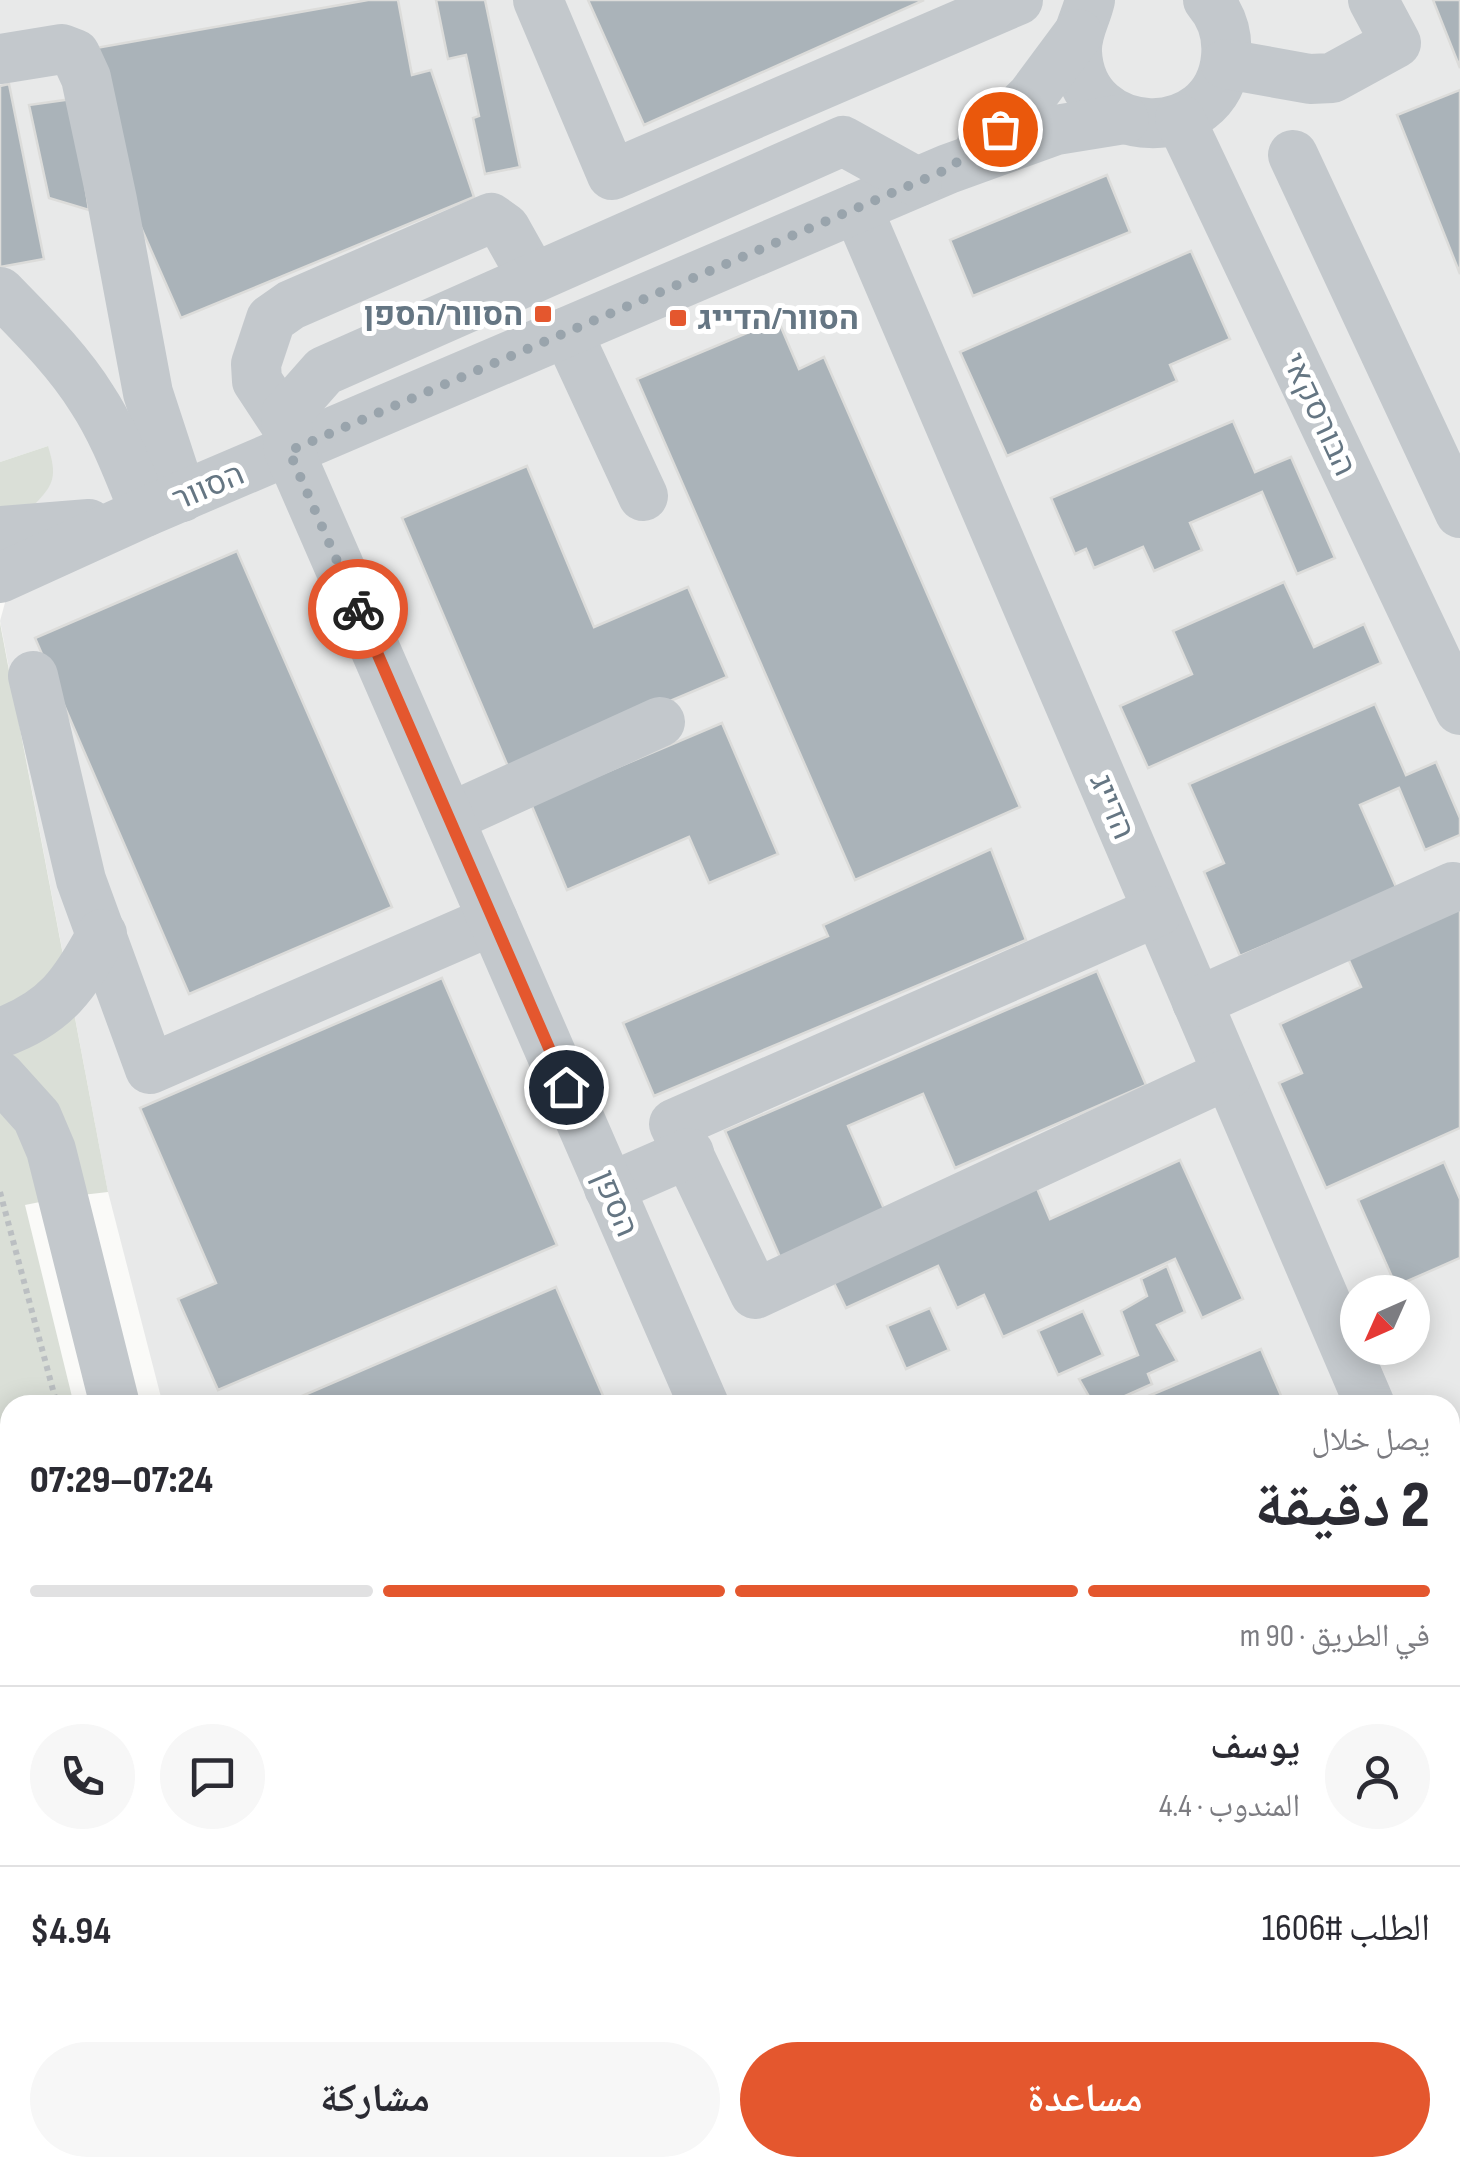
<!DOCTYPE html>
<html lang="ar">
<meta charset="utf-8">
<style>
:root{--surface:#fff;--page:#f7f7f7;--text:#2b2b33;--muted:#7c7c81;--line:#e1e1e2;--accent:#e4572e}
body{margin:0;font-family:"Sofia Sans Condensed","Noto Naskh Arabic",Heebo,sans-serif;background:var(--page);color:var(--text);direction:rtl;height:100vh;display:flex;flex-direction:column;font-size:38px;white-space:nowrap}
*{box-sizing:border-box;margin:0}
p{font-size:32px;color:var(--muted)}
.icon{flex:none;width:55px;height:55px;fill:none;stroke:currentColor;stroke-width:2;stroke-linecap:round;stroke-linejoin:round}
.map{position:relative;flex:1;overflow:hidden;direction:ltr}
.side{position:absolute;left:0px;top:1395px;width:1460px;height:782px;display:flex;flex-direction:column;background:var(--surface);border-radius:30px 30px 0 0;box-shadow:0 5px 25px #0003;direction:rtl}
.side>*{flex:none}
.needle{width:65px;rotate:225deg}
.buttons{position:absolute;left:1340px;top:1275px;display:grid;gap:20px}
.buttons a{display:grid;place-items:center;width:90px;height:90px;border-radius:50%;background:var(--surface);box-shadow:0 5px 25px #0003;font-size:50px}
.pin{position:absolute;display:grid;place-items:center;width:85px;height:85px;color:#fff;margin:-42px;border:5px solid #fff;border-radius:50%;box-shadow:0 2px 10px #0007}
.courier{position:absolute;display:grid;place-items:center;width:100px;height:100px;margin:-50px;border:8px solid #e4572e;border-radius:50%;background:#fff;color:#222;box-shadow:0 2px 12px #0007}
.head em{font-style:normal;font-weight:800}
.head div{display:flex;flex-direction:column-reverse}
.head{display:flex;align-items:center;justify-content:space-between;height:170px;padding:0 30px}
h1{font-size:65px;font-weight:800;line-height:75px}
.bar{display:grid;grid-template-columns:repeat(4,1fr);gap:15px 10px;align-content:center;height:120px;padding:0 30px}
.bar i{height:12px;border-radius:8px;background:var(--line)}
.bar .active{background:var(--accent)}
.bar p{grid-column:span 4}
.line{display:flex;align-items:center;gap:25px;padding:0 30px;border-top:2px solid var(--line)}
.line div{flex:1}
.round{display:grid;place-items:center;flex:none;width:105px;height:105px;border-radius:52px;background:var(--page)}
.primary-button{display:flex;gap:20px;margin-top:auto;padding:20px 30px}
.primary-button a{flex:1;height:115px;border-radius:60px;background:var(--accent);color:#fff;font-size:40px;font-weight:800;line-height:115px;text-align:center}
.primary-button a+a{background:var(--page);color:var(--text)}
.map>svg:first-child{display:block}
.built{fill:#e8e9e9;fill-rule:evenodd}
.green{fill:#dadfd7}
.building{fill:#aab3b9;stroke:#dcdcda;stroke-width:2.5}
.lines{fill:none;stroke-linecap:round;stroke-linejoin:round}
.major-casing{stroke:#b5babe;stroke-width:58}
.path{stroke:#bbbfc2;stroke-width:6;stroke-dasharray:5 5;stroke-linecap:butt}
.minor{stroke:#c3c8cc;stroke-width:50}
.major{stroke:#fff;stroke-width:55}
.done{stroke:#99a4ac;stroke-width:10;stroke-dasharray:0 18}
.route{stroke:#e4572e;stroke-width:12}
.poi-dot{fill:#e4572e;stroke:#fff;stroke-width:4}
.labels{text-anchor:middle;stroke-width:10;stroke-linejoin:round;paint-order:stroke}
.poi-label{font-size:32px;font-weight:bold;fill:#657683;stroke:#fff;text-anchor:end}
.street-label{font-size:32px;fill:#657683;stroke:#fff}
</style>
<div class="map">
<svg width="1460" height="2177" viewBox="0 0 1460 2177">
<rect width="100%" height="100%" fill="#fafaf8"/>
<path class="built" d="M0,0H1460V2177H515L509,2168H1450V1405H163L108,1192L0,621L48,446L0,462ZM1358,1292H1412V1348H1358Z"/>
<g class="green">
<path d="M48,446C57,476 55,484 33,506H0V462Z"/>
<path d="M0,623L108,1192L82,1195L0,1046Z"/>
<path d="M0,1106L19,1126L45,1201L25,1205L74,1405H10V1512L0,1481Z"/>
<path d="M0,2008L10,2025V2168H95L101,2177H0Z"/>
<path d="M306,2168H417L423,2177H312Z"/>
</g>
<g class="building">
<path d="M368,0H398L412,75L431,70L474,197L181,318L132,207L96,48Z"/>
<path d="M436,0H485L520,167L485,174L473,118L479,116L466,55L448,59Z"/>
<path d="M588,0H924L644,125Z"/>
<path d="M1433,0H1460V68Z"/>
<path d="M9,84L44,259L0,267V86Z"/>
<path d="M1460,90V274L1397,115Z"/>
<path d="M72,99L89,210L49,198L29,105Z"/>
<path d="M1107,175L1130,232L973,296L950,240Z"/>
<path d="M1191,251L1230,339L1170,365L1177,381L1007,456L960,352Z"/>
<path d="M778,320L799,369L824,357L1020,807L855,880L637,379Z"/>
<path d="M1233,421L1255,472L1291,457L1335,558L1297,574L1262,492L1190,523L1202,550L1154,571L1143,547L1094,568L1086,549L1075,554L1051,498Z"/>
<path d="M527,466L594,627L688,587L727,677L509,769L402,518Z"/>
<path d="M237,551L392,907L189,994L35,638Z"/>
<path d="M1284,582L1314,647L1364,624L1381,663L1148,768L1120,706L1192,674L1173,631Z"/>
<path d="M1375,704L1406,775L1436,762L1460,818V835L1425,850L1399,788L1360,805L1397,889L1240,956L1204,872L1224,863L1189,784Z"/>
<path d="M722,723L778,854L709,883L689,837L567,890L531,804Z"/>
<path d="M991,849L1026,940L654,1096L623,1023L828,936L823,925Z"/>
<path d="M1460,904V1128L1326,1188L1279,1083L1302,1073L1280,1024L1361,987L1346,954Z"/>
<path d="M1097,971L1146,1085L955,1168L923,1094L848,1126L888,1218L783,1264L725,1131Z"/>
<path d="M442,978L557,1245L218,1390L178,1299L216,1283L140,1108Z"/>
<path d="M1180,1160L1243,1299L1202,1318L1175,1259L1003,1337L984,1295L957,1308L938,1266L846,1308L832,1279L1036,1186L1050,1219Z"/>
<path d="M1444,1162L1460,1199V1258L1396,1286L1358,1200Z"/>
<path d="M1167,1266L1185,1312L1157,1325L1177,1361L1148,1374L1152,1384L1105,1405H1094L1079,1379L1138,1355L1121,1311L1147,1296L1141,1279Z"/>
<path d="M556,1287L607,1405H281Z"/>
<path d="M930,1308L949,1350L906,1369L887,1326Z"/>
<path d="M1083,1311L1103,1355L1058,1375L1038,1331Z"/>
<path d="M1261,1349L1285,1405H1127Z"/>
<path d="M1460,1760V2119L1450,2124V1764Z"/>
<path d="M549,2168H738L741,2173L731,2177H553Z"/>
<path d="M836,2168H1047L1024,2177H840Z"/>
<path d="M1275,2168H1348L1326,2177H1279Z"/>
</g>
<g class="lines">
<defs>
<g id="major">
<path d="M0,1562L10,1592"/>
<path d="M0,1725L10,1751"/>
<path d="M213,2168L219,2177"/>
<path d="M277,2168L283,2177"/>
</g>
</defs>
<use href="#major" class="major-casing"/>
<g class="path">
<path d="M0,1192L57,1405"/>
<path d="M0,1889L10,1938"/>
<path d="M82,2168L86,2177"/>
<path d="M398,2168L404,2177"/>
</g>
<g class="minor">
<path d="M538,0L612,175L1018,0"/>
<path d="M1090,0C1086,18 1076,32 1077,52C1081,144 1218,148 1226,57C1228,36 1222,16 1208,0"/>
<path d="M0,59L62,49L75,54L86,78L112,200L148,393L182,497"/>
<path d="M1226,64L1310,79L1332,78L1396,43L1373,0"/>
<path d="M1180,119L1460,710"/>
<path d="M981,146L1032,96L1078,34"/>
<path d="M1293,155L1460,513"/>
<path d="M857,208L1370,1405"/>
<path d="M0,292C33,326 67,359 92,399C115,434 129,474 145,512"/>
<path d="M567,332L643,496"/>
<path d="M286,425L257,381L256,364L271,319L291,305L491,218L505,228L533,278"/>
<path d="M0,531L89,524"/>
<path d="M0,578L145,512L948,169L1056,130L1124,119"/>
<path d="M33,676L81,880L150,1069L493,920"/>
<path d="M449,818L660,722"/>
<path d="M1158,911L674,1124L755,1294L1228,1074"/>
<path d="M1197,1002L1453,887"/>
<path d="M0,1033C56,1013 75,984 102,934"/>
<path d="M0,1076L37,1117L51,1150L115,1405"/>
<path d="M609,1188L689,1153"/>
<path d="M704,1405L289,451L286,414L324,371L843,141L917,182"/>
<path d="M1450,1591L1460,1614"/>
<path d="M1450,1687L1460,1683"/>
<path d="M462,2168L468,2177"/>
<path d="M795,2168L799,2177"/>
<path d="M1229,2168L1233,2177"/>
<path d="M1441,2177L1460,2171"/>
</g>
<use href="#major" class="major"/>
</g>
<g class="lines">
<path class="done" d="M358,609L289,451L948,169L1000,129"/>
<path class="route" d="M358,609L566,1087"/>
</g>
<g class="poi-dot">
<rect x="533" y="304" width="20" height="20" rx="5"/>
<rect x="668" y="308" width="20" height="20" rx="5"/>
</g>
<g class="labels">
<g class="poi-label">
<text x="523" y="325">הסוור/הספן</text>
<text x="698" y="329" text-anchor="start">הסוור/הדייג</text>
</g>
<g class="street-label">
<text transform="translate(1320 414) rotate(65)" y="11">הבורסקאי</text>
<text transform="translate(208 486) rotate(-23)" y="11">הסוור</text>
<text transform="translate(1113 806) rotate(67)" y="11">הדייג</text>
<text transform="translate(616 1203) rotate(67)" y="11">הספן</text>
</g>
</g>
</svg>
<div class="buttons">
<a><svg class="needle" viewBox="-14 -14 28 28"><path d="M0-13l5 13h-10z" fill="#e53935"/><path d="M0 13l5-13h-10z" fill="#7c7c81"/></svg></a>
</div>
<div class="pin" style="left:1000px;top:129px;background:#ea580c"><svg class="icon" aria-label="bag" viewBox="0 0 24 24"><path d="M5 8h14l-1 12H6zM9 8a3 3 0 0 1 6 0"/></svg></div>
<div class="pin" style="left:566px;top:1087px;background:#1f2937"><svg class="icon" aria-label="home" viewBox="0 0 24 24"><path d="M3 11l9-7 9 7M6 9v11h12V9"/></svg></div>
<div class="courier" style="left:358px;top:609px"><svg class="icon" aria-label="bike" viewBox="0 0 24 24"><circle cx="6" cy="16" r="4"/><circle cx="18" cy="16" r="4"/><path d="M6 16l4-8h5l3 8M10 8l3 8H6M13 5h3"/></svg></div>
<section class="side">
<div class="head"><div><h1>2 دقيقة</h1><p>يصل خلال</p></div><em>07:24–07:29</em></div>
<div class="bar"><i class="active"></i><i class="active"></i><i class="active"></i><i></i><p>في الطريق · 90 m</p></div>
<div class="line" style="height:180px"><a class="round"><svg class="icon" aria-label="person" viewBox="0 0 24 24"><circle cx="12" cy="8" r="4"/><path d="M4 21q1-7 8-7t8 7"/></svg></a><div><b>يوسف</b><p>المندوب · 4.4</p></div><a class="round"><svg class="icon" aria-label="chat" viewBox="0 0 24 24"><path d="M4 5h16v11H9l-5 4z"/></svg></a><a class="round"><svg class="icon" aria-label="phone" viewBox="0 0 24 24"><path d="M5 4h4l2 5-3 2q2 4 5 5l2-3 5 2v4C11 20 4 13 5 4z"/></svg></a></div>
<div class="line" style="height:130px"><div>الطلب #1606</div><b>$4.94</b></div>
<div class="primary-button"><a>مساعدة</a><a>مشاركة</a></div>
</section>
</div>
